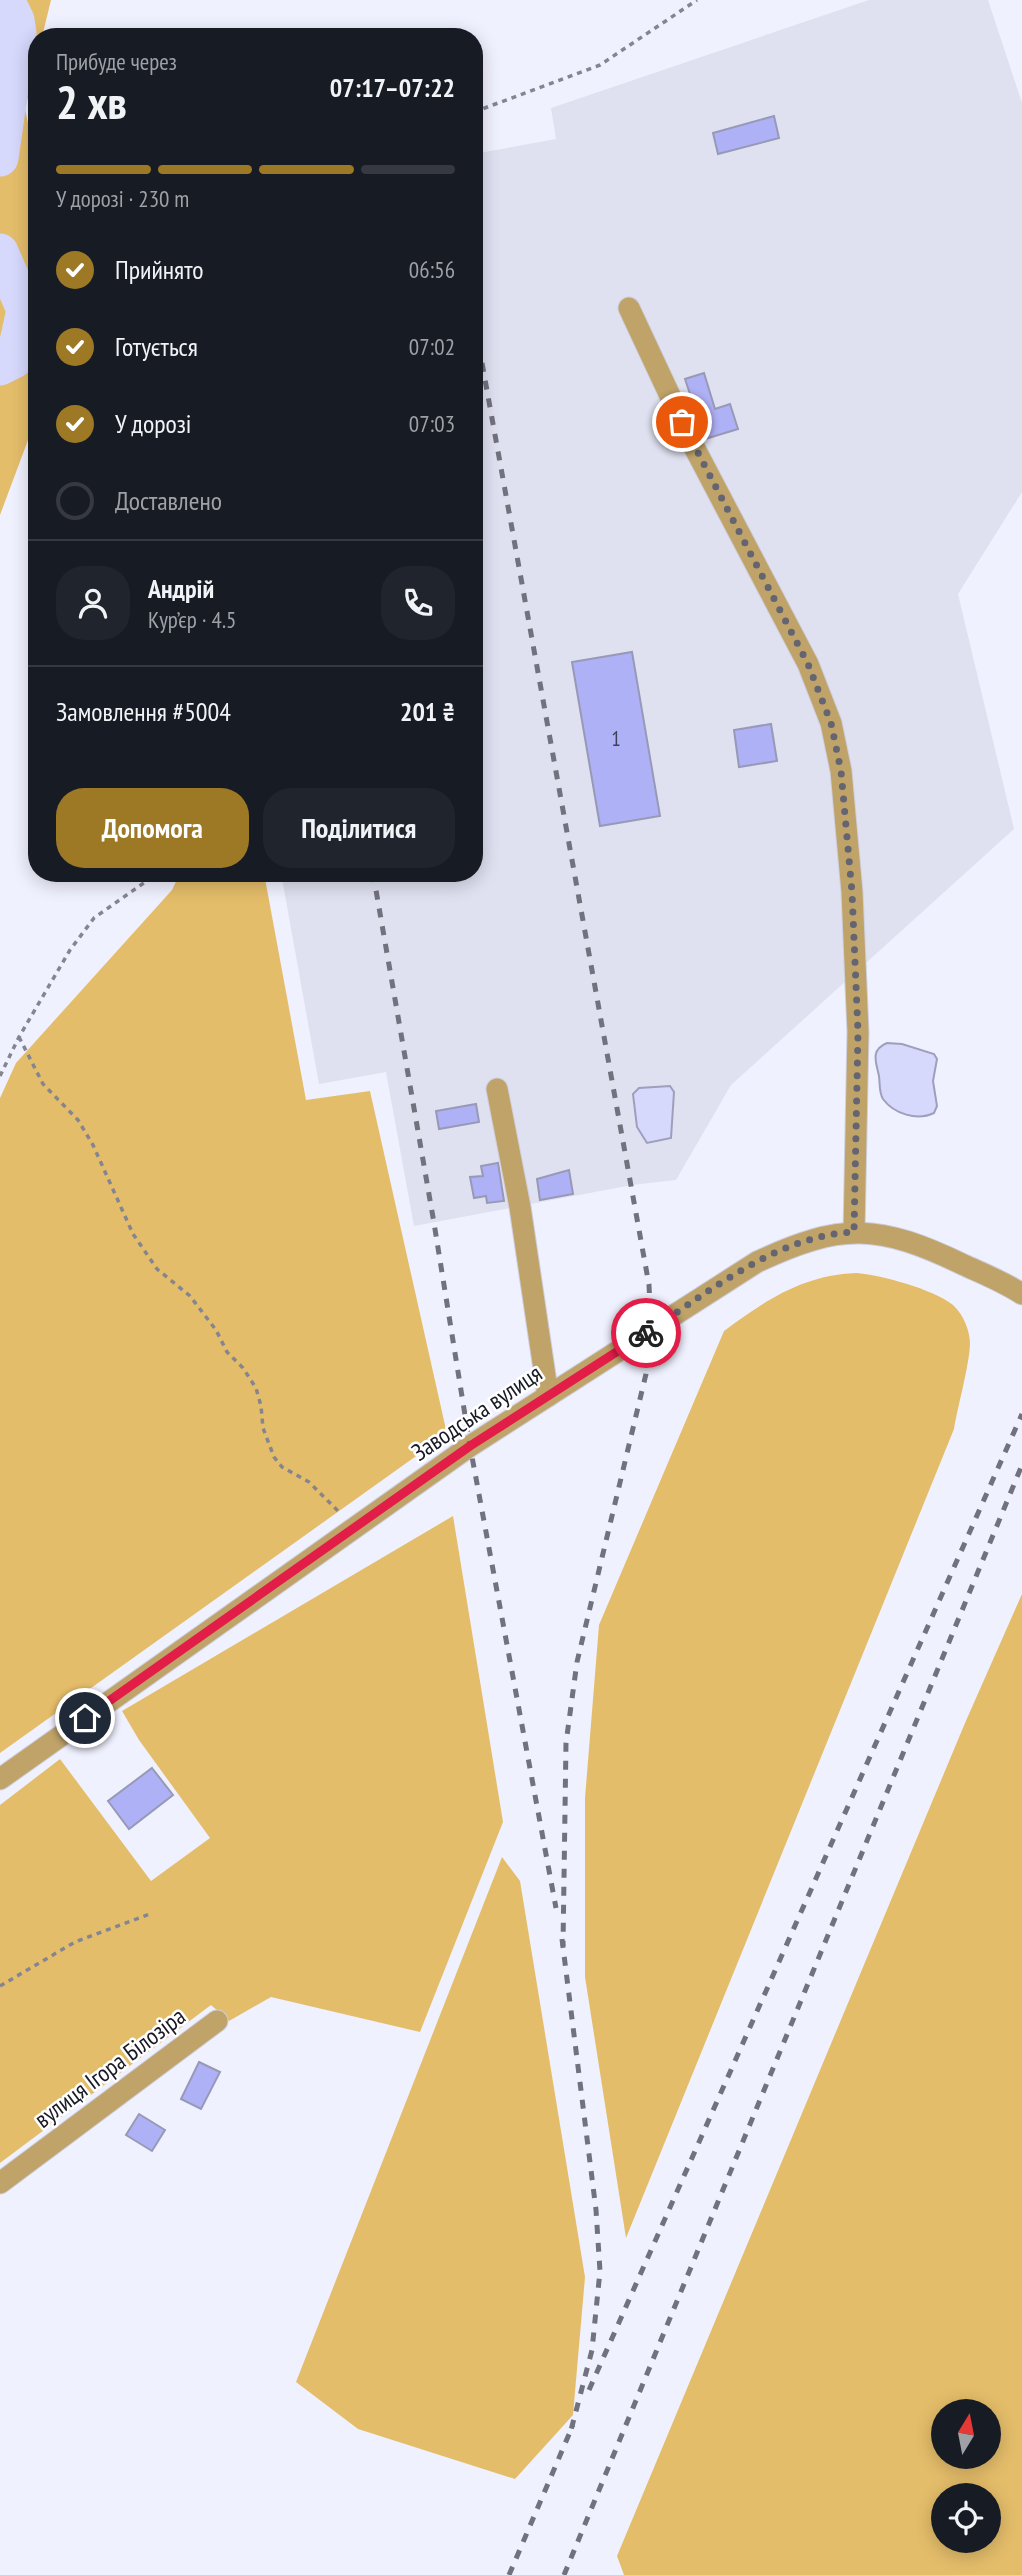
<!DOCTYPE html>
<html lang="uk">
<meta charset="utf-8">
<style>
:root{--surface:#171b24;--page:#20242c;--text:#f1f3f6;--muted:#9ea1a6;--line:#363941;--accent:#9d7925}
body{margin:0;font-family:"PT Sans Narrow",sans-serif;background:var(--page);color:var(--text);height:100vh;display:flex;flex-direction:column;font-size:26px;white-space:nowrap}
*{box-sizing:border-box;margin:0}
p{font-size:23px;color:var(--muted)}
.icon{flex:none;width:38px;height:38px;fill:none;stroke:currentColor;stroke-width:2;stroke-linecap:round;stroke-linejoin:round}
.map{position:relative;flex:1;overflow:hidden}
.sheet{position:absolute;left:28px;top:28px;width:455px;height:854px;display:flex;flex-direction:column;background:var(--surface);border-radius:28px;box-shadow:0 4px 18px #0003}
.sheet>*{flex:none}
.needle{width:46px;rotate:10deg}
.buttons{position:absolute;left:931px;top:2399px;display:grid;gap:14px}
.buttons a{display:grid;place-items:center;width:70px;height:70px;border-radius:50%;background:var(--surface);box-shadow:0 4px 18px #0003;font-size:35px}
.pin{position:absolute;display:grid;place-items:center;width:60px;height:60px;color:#fff;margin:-30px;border:4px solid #fff;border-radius:50%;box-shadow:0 2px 7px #0007}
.courier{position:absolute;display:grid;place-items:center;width:70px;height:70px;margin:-35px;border:5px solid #e11d48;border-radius:50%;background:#fff;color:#222;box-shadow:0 2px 9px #0007}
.summary em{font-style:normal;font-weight:800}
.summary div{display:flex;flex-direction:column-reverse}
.summary{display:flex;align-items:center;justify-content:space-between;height:119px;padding:0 28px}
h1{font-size:46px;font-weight:800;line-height:52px}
.bar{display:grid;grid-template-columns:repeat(4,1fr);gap:10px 7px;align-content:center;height:84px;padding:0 28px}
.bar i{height:9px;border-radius:5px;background:var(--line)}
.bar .on{background:var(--accent)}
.bar p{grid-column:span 4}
.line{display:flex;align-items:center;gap:18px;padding:0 28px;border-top:2px solid var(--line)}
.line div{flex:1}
.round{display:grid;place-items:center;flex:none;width:74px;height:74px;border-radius:28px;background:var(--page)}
ol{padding:0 28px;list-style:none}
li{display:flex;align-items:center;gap:21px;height:77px}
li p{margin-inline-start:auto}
li .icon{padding:7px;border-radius:50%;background:var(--accent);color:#fff;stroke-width:4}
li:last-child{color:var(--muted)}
li i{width:38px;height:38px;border:4px solid var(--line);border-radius:50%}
.action{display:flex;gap:14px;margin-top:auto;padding:14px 28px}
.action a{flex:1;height:80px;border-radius:28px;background:var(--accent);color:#fff;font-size:28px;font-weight:800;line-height:80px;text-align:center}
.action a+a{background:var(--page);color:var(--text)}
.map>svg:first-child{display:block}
.built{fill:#dfe0f0}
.green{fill:#e4bd6a;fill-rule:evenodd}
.water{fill:#d6d8fc;stroke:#9d9fbc;stroke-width:2}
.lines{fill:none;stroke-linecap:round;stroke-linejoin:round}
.river{stroke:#d6d8fc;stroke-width:37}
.building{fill:#afb1f6;stroke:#9799b7;stroke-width:2}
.minor-casing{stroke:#cecedb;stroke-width:23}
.path{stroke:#858592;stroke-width:3.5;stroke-dasharray:5 5;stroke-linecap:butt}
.minor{stroke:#bfa369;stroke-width:21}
.rail{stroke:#71727e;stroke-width:5;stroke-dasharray:9 9;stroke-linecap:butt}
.done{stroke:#646571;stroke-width:7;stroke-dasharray:0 12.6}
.route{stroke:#e11d48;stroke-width:9}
.labels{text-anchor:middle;stroke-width:5;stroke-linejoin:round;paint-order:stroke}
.number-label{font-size:21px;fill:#3e3f59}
.street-label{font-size:24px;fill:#191925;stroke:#fff}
</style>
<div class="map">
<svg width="1022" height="2575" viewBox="0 0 1022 2575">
<rect width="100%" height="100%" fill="#f0f1fe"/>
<path class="built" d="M869,0H988L1022,103V492L958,594L1014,829L731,1085L676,1180L632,1185L414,1226L386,1072L319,1084L281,873H474V154L556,139L551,108Z"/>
<g class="green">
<path d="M0,0H51L42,37H37V60L25,109L37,166V416L0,515Z"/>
<path d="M180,873H264L306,1100L370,1091L447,1434L0,1753V1098L16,1063L172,890Z"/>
<path d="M856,1273C881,1275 933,1289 953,1305C963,1314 970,1330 970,1344C969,1367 958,1405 954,1429L626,2238L585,1977V1798L599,1625L724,1331C766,1300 803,1275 856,1273Z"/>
<path d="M453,1516L503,1822L420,2032L271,1997L229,2021L211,2005L0,2163V1805L60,1759L151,1881L210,1838L139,1740L122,1711Z"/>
<path d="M1022,1594V2575H624L617,2556L965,1723ZM943,2412H989V2457H943ZM943,2496H989V2541H943Z"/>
<path d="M502,1857L520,1881L585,2277L573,2415L515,2479L358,2429L296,2382Z"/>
</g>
<g class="water">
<path d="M887,1043L902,1044L934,1054L937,1059L933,1081L937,1106L934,1113C917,1121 894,1114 883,1099C879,1093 880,1084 879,1076C876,1062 870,1050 887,1043Z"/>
<path d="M670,1086L674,1092L671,1138L647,1143L637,1127L633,1094L639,1088Z"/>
</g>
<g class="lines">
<g class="river">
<path d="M0,158L18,33L16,20L6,0"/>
<path d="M0,252L25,310L14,360L0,367"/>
</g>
</g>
<g class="building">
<path d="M774,116L779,138L718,154L713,133Z"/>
<path d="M704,373L715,409L730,404L738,429L705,439L685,379Z"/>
<path d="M632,652L660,816L600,826L572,662Z"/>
<path d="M771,724L777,761L739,767L734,730Z"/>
<path d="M476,1104L479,1122L439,1129L436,1111Z"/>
<path d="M498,1163L504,1201L487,1203L486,1196L474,1198L470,1177L483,1176L481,1166Z"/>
<path d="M569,1170L573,1194L540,1200L537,1179Z"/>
<path d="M152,1768L173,1795L129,1829L108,1801Z"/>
<path d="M199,2062L220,2072L201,2109L181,2099Z"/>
<path d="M139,2114L165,2130L152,2151L126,2135Z"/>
</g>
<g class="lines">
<defs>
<g id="minor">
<path d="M629,308L693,445L808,664L831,723L841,771L852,892L858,1032L854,1232"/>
<path d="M497,1089L520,1207L548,1396"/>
<path d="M0,1779L470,1446L757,1262C842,1222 879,1224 964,1265C984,1274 1004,1282 1022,1294"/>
<path d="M0,2183L217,2021"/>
</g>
</defs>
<use href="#minor" class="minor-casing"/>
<g class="path">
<path d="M474,112L600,65L697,0"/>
<path d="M19,1037L43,1084L78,1120L93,1145L133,1234L157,1269L190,1296L216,1330L227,1352L243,1368L256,1388L261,1406L263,1428L274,1457L282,1467L309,1482L341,1514"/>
<path d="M0,1076L19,1037L70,950L94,918L158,873"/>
<path d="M0,1986L75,1942L150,1914"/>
</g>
<use href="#minor" class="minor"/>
<g class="rail">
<path d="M482,363L649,1285L651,1329L646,1374L577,1662L566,1743L563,1946"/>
<path d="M373,873L434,1223L470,1446L556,1908"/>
<path d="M562,1939L596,2210L600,2271L592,2350L570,2434"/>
<path d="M589,2390L1022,1414"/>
<path d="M509,2575L573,2425"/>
<path d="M564,2575L1022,1465"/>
</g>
</g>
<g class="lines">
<path class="done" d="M646,1333C698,1299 756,1253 816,1238C829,1234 842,1233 854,1232L858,1032L852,892L841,771L831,723L808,664L682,422"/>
<path class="route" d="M85,1718L470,1446L646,1333"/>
</g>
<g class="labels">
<g class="number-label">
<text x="616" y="746">1</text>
</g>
<g class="street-label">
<text transform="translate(477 1413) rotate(-34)" y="8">Заводська вулиця</text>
<text transform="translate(110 2068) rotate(-37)" y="8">вулиця Ігора Білозіра</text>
</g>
</g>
</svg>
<div class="buttons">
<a><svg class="needle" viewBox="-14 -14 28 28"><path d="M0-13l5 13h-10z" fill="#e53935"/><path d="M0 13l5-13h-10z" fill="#9ea1a6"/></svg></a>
<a><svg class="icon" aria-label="locate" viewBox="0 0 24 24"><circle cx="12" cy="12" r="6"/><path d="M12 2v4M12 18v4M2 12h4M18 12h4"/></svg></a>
</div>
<div class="pin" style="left:682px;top:422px;background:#ea580c"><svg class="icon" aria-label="bag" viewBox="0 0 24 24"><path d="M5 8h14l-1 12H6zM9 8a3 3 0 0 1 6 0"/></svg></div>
<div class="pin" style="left:85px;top:1718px;background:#1f2937"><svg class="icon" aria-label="home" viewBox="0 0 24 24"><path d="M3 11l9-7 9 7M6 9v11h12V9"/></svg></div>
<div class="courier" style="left:646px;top:1333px"><svg class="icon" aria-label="bike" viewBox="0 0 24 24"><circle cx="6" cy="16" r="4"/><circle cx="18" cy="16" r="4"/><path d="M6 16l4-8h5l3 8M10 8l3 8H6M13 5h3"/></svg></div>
<section class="sheet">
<div class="summary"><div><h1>2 хв</h1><p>Прибуде через</p></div><em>07:17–07:22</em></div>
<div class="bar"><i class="on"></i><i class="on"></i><i class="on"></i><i></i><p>У дорозі · 230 m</p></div>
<ol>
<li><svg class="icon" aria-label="check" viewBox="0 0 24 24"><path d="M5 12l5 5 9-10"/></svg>Прийнято<p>06:56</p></li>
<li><svg class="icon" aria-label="check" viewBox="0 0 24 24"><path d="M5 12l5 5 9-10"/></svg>Готується<p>07:02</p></li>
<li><svg class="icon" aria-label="check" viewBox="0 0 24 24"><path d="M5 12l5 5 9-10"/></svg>У дорозі<p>07:03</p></li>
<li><i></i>Доставлено</li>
</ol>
<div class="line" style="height:126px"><a class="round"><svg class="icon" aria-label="person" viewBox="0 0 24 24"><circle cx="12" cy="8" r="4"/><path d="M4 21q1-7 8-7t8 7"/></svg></a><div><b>Андрій</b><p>Кур’єр · 4.5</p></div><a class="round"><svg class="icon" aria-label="phone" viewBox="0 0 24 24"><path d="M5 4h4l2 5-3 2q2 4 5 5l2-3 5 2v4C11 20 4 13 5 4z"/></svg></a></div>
<div class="line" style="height:91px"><div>Замовлення #5004</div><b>201 ₴</b></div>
<div class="action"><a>Допомога</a><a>Поділитися</a></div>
</section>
</div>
